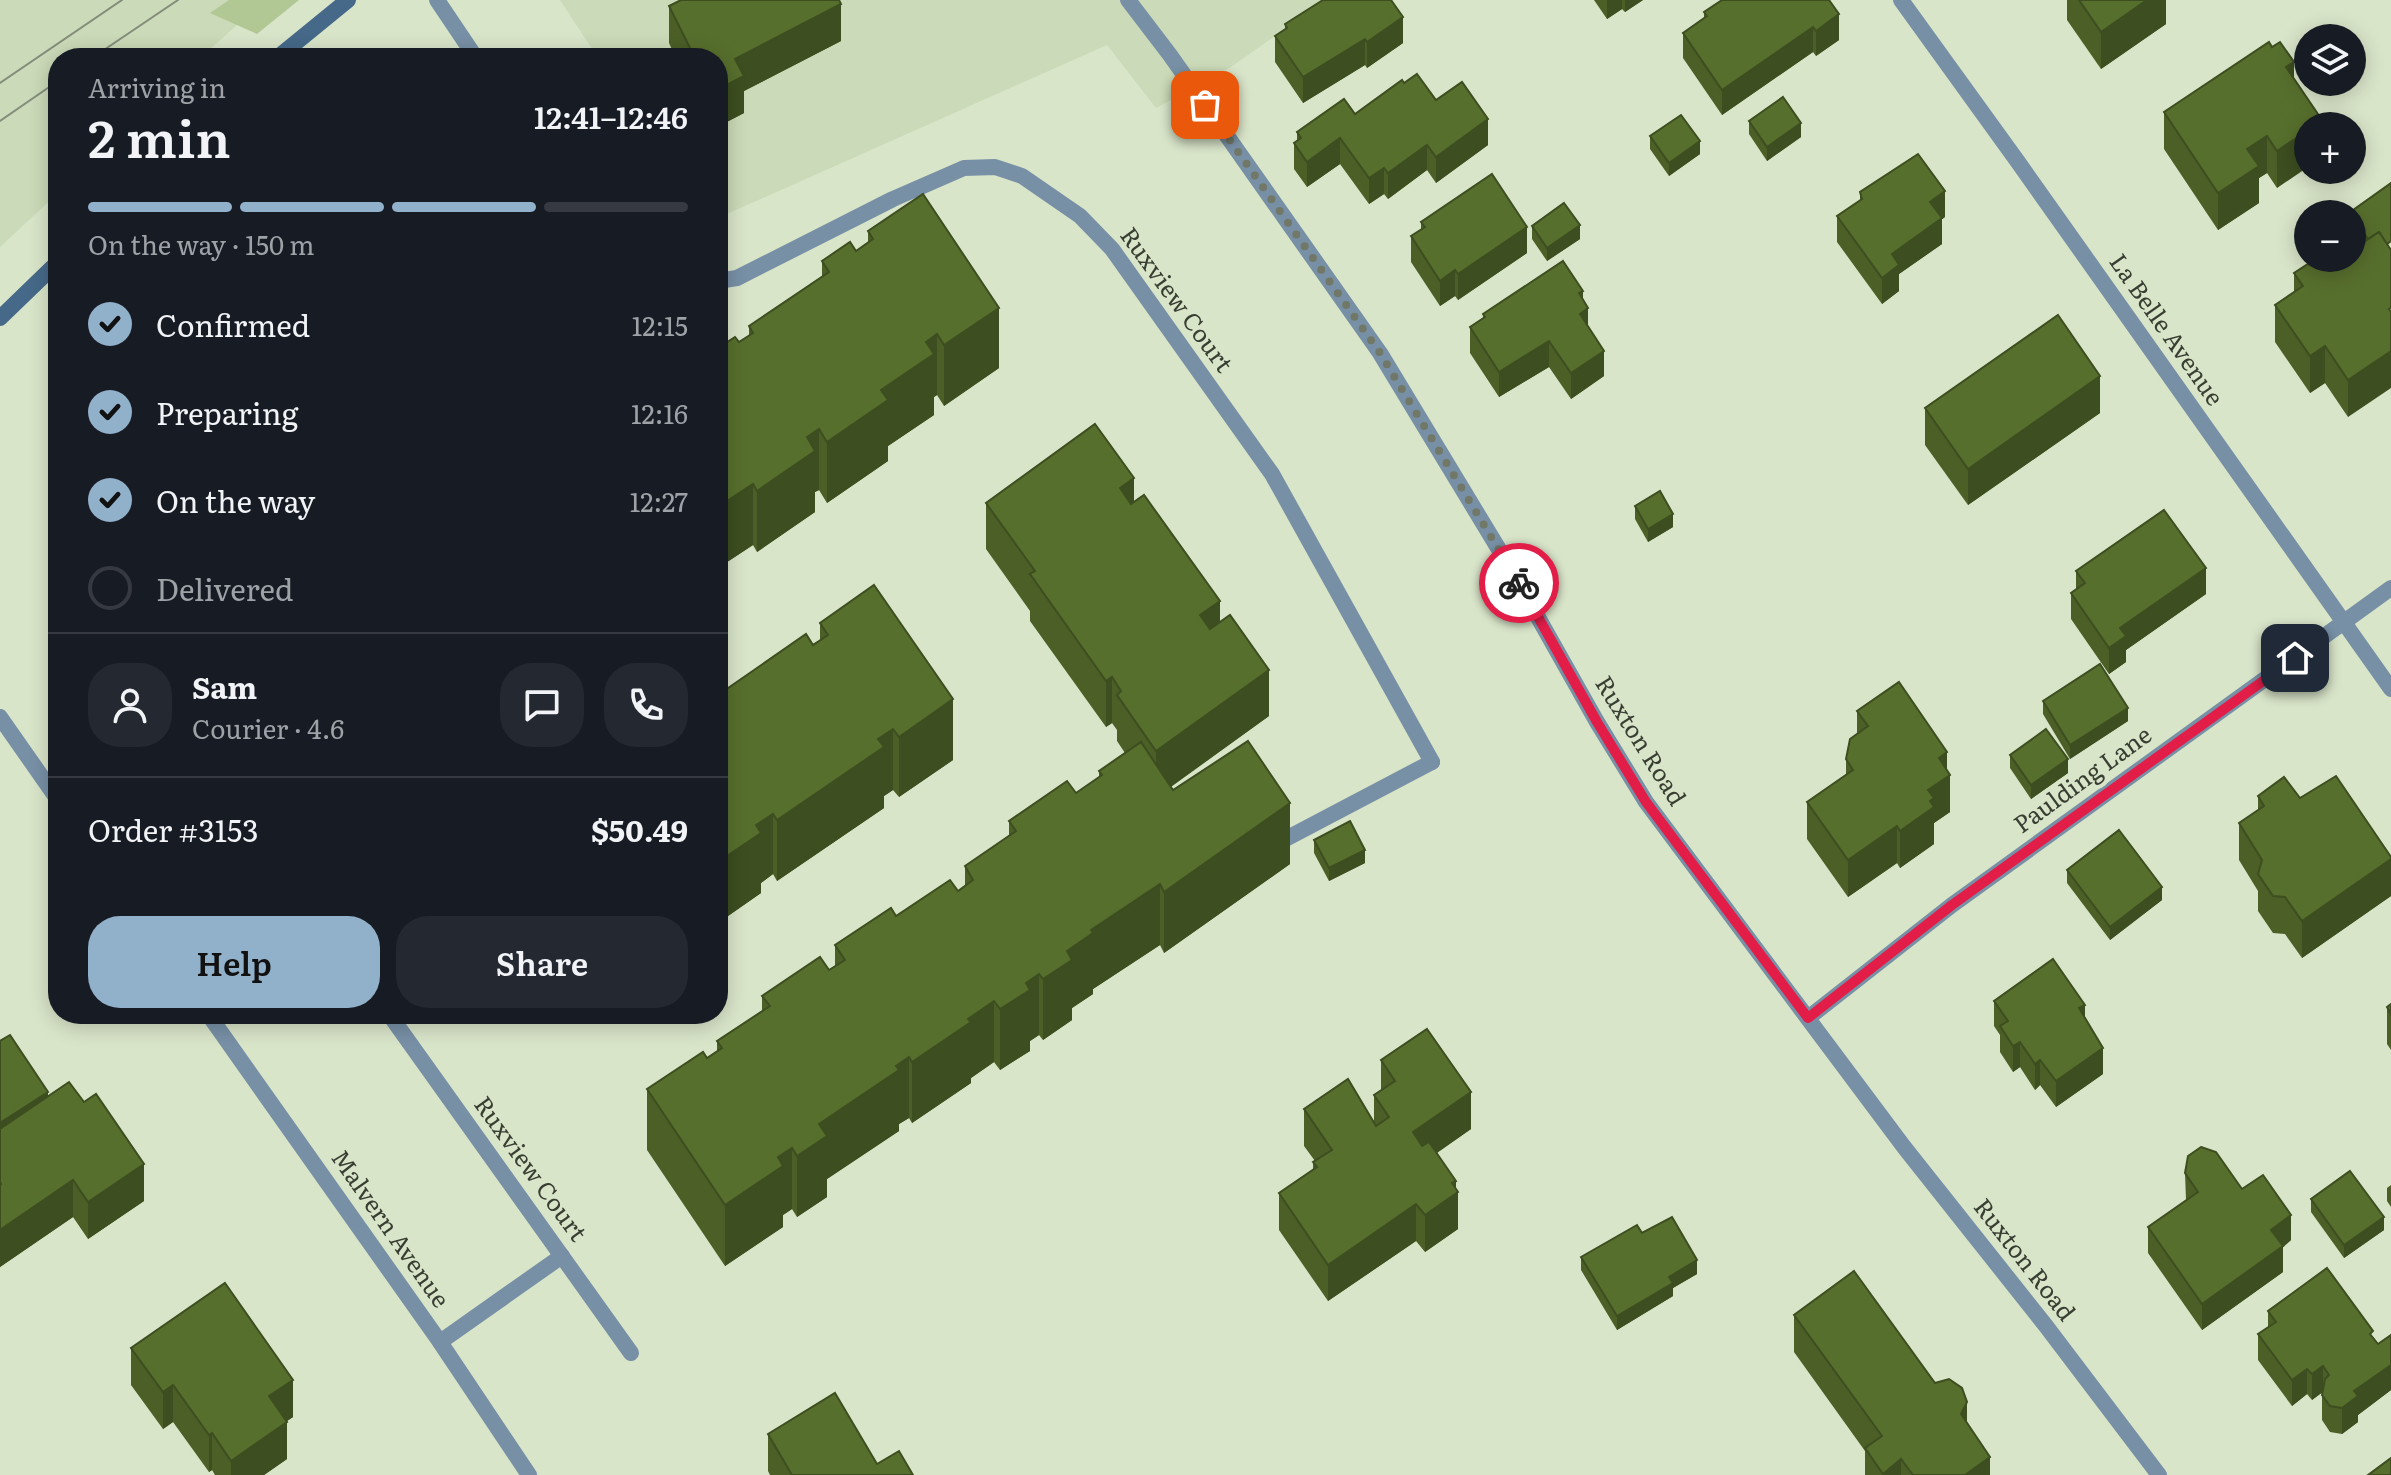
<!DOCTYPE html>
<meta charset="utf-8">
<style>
:root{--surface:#171b24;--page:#242831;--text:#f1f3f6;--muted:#9ea1a6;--line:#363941;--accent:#91b0c9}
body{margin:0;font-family:Literata,serif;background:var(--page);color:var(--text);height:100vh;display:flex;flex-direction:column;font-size:30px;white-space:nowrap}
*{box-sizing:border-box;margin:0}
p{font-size:26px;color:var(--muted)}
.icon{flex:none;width:44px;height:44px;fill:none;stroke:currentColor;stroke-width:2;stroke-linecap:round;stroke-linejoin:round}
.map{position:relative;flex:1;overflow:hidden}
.details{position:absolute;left:48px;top:48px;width:680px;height:976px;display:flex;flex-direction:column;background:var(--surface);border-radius:32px;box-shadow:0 4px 20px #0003}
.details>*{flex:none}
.fabs{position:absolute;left:2294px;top:24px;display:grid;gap:16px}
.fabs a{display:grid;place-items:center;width:72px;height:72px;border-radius:50%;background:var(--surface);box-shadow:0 4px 20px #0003;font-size:40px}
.pin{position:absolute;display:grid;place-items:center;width:68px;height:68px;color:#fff;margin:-34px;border-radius:16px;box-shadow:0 4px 12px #0006}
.courier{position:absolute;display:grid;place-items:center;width:80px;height:80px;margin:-40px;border:6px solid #e11d48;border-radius:50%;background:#fff;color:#222;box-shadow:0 2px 10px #0007}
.headline em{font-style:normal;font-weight:600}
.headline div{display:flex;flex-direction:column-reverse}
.headline{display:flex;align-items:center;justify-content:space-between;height:136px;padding:0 40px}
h1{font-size:52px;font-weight:600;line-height:60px}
.bar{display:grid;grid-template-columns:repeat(4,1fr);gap:12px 8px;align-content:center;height:96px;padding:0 40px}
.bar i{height:10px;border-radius:6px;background:var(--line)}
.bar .current{background:var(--accent)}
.bar p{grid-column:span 4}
.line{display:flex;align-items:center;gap:20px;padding:0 40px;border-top:2px solid var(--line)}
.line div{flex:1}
.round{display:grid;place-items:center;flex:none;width:84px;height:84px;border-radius:32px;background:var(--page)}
ol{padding:0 40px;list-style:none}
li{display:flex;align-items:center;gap:24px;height:88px}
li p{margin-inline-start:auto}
li .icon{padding:8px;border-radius:50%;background:var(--accent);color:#111;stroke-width:4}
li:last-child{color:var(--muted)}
li i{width:44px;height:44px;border:4px solid var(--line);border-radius:50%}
.primary-button{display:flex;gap:16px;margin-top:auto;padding:16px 40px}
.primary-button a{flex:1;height:92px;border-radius:32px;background:var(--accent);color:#111;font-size:32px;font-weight:600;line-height:92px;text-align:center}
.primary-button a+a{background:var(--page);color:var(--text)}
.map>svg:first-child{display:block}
.built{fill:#cbdab8}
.green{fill:#b1c794}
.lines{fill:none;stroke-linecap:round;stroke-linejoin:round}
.service{stroke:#7890a6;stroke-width:16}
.minor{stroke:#7890a6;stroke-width:16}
.secondary{stroke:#466989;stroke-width:16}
.tram{stroke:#848d7a;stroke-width:2}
.wall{fill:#4b5f27}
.shaded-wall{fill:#3d4e20}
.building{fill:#576f2d;stroke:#3d4e20;stroke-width:2}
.done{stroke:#717868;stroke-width:8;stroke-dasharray:0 14.4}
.route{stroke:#e11d48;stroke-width:10}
.labels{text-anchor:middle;stroke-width:8;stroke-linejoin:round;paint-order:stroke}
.street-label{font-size:24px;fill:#393e33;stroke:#d9e5c9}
</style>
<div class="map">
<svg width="2391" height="1475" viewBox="0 0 2391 1475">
<rect width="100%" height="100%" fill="#d9e5c9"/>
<g class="built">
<path d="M0,0H265L200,58H58V193L0,247Z"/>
<path d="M560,0H1326L1231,67L1156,108L1107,45L718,218V58H598Z"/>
</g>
<path class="green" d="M229,0H299L257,34L210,13Z"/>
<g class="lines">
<g class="service">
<path d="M1276,844L1432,762"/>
<path d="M440,1342L562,1256"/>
</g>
<g class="minor">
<path d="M437,0L476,58"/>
<path d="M1128,0L1170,55L1380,353L1509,566L1597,722L1646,802L1904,1147L2046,1326L2159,1475"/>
<path d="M1901,0L2018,162L2391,689"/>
<path d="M718,281L737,278L893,199L964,168L995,167L1022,176L1080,216L1112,249L1272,474L1432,762"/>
<path d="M0,717L58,800"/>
<path d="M208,1014L440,1342L529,1475"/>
<path d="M389,1014L631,1353"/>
<path d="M1808,1018L1952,905L2391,588"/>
</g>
<g class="secondary">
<path d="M277,58L348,0"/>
<path d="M0,318L58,262"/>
</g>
<g class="tram">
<path d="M92,58L178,0"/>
<path d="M0,83L122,0"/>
<path d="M0,121L58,81"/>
</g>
</g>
<g class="wall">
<path d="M1594,0H1643L1625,12L1622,9L1607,19Z"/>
<path d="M1829,0L1839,40L1816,56L1813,52L1722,115L1683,58V33L1704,18V12Z"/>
<path d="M2067,0H2166V24L2101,69L2067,20Z"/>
<path d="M669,6L841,41L744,91V113L719,126L718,123V58H676L669,43Z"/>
<path d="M1285,24L1403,43L1367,68L1365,65L1303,103L1275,62V36L1285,29Z"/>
<path d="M2294,78L2322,126L2277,188L2267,173L2259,178V203L2218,230L2164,149V112Z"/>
<path d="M1404,83L1436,100L1488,145L1436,183L1427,170L1388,199L1384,194L1369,204L1340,164L1307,187L1294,169V143L1297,141V132L1355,114Z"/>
<path d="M1749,121L1801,137L1767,161L1749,134Z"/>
<path d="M1650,136L1700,154L1669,176L1650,149Z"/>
<path d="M2391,183L2348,417L2325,383L2310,393L2275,342V305L2294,292V273L2352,258L2361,244L2352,230V214H2349V213Z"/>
<path d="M1860,192L1945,217L1942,219V244L1899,274V291L1882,304L1837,242V216L1860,200Z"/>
<path d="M1421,222L1527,253L1458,300L1455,296L1440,306L1411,262V236L1421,229Z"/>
<path d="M1532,226L1580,239L1547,261L1532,239Z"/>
<path d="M868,231L999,368L944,406L937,395L934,397V415L888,446V461L827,503L819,490L815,492V512L757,552L753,545L718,568V348L739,342L749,335V326L822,277V261L856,251L868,242Z"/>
<path d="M1583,299L1588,327L1604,376L1571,399L1549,367L1499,397L1470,353V327L1483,319V314Z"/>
<path d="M1925,408L2100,413L1968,505L1925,445Z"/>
<path d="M1134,502L1220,621L1269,716L1171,787L1173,790L1290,864L1164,953L1160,945L1093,989V994L1072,1008V1020L1043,1040L1039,1035L1030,1041V1051L1000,1070L994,1062L971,1078V1083L912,1123L909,1118L899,1124V1131L827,1179V1197L797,1217L792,1209L783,1215V1227L725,1266L647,1150V1089L707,1058L717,1051V1041L762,1011V996L829,970L835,966V945L896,916L958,891L965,886V866L1009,836V821L1076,793L1099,778V771L1125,753L1117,741V730L1112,723L1106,727L1030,621V611L986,549V503Z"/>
<path d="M1635,506L1673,527L1648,542L1635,519Z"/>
<path d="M2076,571L2206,594L2126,650V662L2109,674L2071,619V593L2076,590Z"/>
<path d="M820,623L953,760L899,797L893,790L884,796V808L777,881L773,874L761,883V893L718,923V695L820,640Z"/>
<path d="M2043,701L2128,721L2070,759L2043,714Z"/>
<path d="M1857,711L1947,771L1950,812L1934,823V844L1900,868L1897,863L1848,897L1807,839V802L1846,775V759L1857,734Z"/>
<path d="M2010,755L2068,773L2031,799L2010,768Z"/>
<path d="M2258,796L2300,798L2391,857V896L2302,958L2285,934L2273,933L2258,911V891L2239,860V823L2258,810Z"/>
<path d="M1314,840L1365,863L1329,881L1314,853Z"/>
<path d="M2067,870L2162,900L2110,940L2067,883Z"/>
<path d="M2391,999V1050L2387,1044V1007L2391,1004Z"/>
<path d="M1994,1001L2085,1018L2103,1074L2056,1107L2040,1085L2035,1090L2020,1067L2013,1072L2000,1052V1035L1994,1026Z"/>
<path d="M0,1041L48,1096L144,1201L88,1239L73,1217L0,1267Z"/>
<path d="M1381,1060L1471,1129L1437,1153L1456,1188L1458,1229L1425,1252L1416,1241L1328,1301L1279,1230V1193L1313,1169V1162L1315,1161L1304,1146V1109L1374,1123V1095L1381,1090Z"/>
<path d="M2185,1173L2242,1189L2291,1240L2283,1247V1272L2202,1330L2148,1253V1227L2186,1200Z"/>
<path d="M2391,1185V1207L2387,1201V1188Z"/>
<path d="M2311,1199L2384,1230L2344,1258L2311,1212Z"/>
<path d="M1642,1233L1697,1274L1673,1288V1296L1617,1330L1581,1270V1257Z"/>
<path d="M2268,1311L2373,1337L2378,1344L2391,1335V1390L2358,1415V1422L2342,1434L2330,1432L2322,1420V1392L2312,1400L2307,1394L2292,1406L2258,1360V1334L2268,1328Z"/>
<path d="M1794,1315L1935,1383L1967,1422L1990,1475H1865V1451L1794,1352Z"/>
<path d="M131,1348L293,1417L287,1421V1459L264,1475H215L212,1470L209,1472L173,1422L163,1429L131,1385Z"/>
<path d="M768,1434L877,1464L913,1475H770L768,1471Z"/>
</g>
<g class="shaded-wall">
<path d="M1607,0H1622V9L1607,19Z"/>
<path d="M1625,0H1643L1625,12Z"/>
<path d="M2147,0H2166V24L2101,69V32Z"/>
<path d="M841,4V41L744,91V113L719,126V89L735,59Z"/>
<path d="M1839,14V40L1816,56V31Z"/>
<path d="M1403,17V43L1367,68V42Z"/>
<path d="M1813,27V52L1722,115V90Z"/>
<path d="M1365,39V65L1303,103V77Z"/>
<path d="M2294,62V99L2286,67Z"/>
<path d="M1488,119V145L1436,183V157Z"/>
<path d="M1801,123V137L1767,161V147Z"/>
<path d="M2308,130V167L2277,188V151Z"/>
<path d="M2267,136V173L2259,178V203L2218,230V193L2247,149Z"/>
<path d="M1340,138V164L1307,187V162Z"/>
<path d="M1700,141V154L1669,176V163Z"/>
<path d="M1427,145V170L1388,199V173Z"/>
<path d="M1384,168V194L1369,204V178Z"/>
<path d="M1945,191V217L1942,219V244L1899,274V291L1882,304V278L1892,254L1930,202Z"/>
<path d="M1580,225V239L1547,261V248Z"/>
<path d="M1527,227V253L1458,300V274Z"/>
<path d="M1455,270V296L1440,306V281Z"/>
<path d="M1583,291V312L1588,308V333L1580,340L1579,293Z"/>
<path d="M999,308V368L944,406V345Z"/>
<path d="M937,334V395L934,397V415L888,446V461L827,503V442L881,390L926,342Z"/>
<path d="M1549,341V367L1499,397V372Z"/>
<path d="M2325,346V383L2310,393V356Z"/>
<path d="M1604,351V376L1571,399V373Z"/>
<path d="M2391,351V388L2348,417V380Z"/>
<path d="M2100,376V413L1968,505V469Z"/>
<path d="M819,429V490L815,492V512L757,552V491L807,437Z"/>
<path d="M1134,478V525L1120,488Z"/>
<path d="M753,484V545L718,568V507Z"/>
<path d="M1673,514V527L1648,542V529Z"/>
<path d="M2206,568V594L2126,650V662L2109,674V648L2120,628Z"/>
<path d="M1220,601V647L1200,615Z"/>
<path d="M1269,670V716L1156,797V751Z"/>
<path d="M1112,677V723L1106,727V681Z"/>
<path d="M953,699V760L899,797V737Z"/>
<path d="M2128,708V721L2070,759V745Z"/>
<path d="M893,729V790L884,796V808L777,881V820L878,739Z"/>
<path d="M1947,752V777L1950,775V812L1934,823V844L1900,868V831L1928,790L1939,758Z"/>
<path d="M2068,759V773L2031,799V785Z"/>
<path d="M1290,803V864L1164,953V892Z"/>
<path d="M773,814V874L761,883V893L718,923V862L756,825Z"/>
<path d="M1897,826V863L1848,897V860Z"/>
<path d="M1365,850V863L1329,881V868Z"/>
<path d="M2391,859V896L2302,958V921Z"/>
<path d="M1160,884V945L1093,989V994L1072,1008V1020L1043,1040V979L1067,951L1091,930Z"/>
<path d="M2162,887V900L2110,940V927Z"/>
<path d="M1039,974V1035L1030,1041V1051L1000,1070V1009L1026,983Z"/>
<path d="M994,1001V1062L971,1078V1083L912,1123V1062L968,1019Z"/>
<path d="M2085,1005V1030L2079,1008Z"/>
<path d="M2020,1042V1067L2013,1072V1046Z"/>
<path d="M2103,1048V1074L2056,1107V1081Z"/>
<path d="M909,1057V1118L899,1124V1131L827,1179V1197L797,1217V1156L819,1124Z"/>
<path d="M2040,1060V1085L2035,1090V1064Z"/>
<path d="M48,1092V1106L0,1136V1123Z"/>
<path d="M1471,1092V1129L1413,1169V1132Z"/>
<path d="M792,1148V1209L783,1215V1227L725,1266V1205L778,1157Z"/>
<path d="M144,1164V1201L88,1239V1202Z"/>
<path d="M73,1180V1217L0,1267V1230Z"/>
<path d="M1456,1181V1194L1458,1192V1229L1425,1252V1215Z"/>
<path d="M1416,1204V1241L1328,1301V1265Z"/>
<path d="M2291,1215V1240L2283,1247V1272L2202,1330V1304L2271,1230Z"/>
<path d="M2384,1217V1230L2344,1258V1245Z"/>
<path d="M1697,1260V1274L1673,1288V1296L1617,1330V1316L1669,1277Z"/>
<path d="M2391,1365V1390L2358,1415V1422L2342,1434V1408L2354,1391Z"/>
<path d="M2323,1366V1392L2312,1400V1374Z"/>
<path d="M2307,1369V1394L2292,1406V1380Z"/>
<path d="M293,1380V1417L269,1433V1396Z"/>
<path d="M173,1385V1422L163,1429V1392Z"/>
<path d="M1967,1402V1439L1961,1414Z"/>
<path d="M287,1422V1459L264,1475H231V1461Z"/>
<path d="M212,1433V1470L209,1472V1435Z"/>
<path d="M1990,1457V1475H1965Z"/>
<path d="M1901,1459V1475H1883V1474Z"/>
</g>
<g class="building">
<path d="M681,0H839L841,4L735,59L744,76L719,89L718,86V58H695L669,6Z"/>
<path d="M1323,0H1391L1403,17L1367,42L1365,39L1303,77L1275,36L1287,28L1285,24Z"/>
<path d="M1722,0H1829L1839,14L1816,31L1813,27L1722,90L1683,33L1707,16L1704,12Z"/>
<path d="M2079,0H2147L2101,32Z"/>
<path d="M2269,42L2272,47L2280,42L2294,62L2286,67L2322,120L2313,126H2308V130L2277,151L2267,136L2247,149L2259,166L2218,193L2164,112Z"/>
<path d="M1417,74L1436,100L1462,82L1488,119L1436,157L1427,145L1388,173L1384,168L1369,178L1340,138L1307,162L1294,143L1301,138L1297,132L1344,99L1355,114L1402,80L1404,83Z"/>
<path d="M1783,97L1801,123L1767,147L1749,121Z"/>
<path d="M1681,115L1700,141L1669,163L1650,136Z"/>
<path d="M1918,154L1945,191L1930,202L1942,218L1892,254L1899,265L1882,278L1837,216L1862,199L1860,192Z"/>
<path d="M1492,174L1527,227L1458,274L1455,270L1440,281L1411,236L1425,227L1421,222Z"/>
<path d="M2391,183V241L2387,244L2379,232L2368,239L2352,217V214L2349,213Z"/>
<path d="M923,194L999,308L944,345L937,334L926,342L934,354L881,390L888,400L827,442L819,429L807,437L815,451L757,491L753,484L718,507V348L735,337L739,342L753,333L749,326L829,272L822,261L850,242L856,251L873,239L868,231Z"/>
<path d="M1564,203L1580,225L1547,248L1532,226Z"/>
<path d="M2379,232L2391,250V308L2389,309L2391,312V351L2348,380L2325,346L2310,356L2275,305L2303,286L2294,273L2317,258H2352V250Z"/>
<path d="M1563,261L1583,291L1579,293L1588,308L1580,314L1604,351L1571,373L1549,341L1499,372L1470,327L1485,317L1483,314Z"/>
<path d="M2058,315L2100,376L1968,469L1925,408Z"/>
<path d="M1095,424L1134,478L1120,488L1131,504L1144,495L1220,601L1200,615L1210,629L1230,615L1269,670L1156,751L1117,695L1121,691L1112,677L1106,681L1030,574L1035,571L986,503Z"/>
<path d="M1660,491L1673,514L1648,529L1635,506Z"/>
<path d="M2164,510L2206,568L2120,628L2126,636L2109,648L2071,593L2085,583L2076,571Z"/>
<path d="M874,585L953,699L899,737L893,729L878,739L884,747L777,820L773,814L756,825L761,833L718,862V695L806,634L813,645L828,635L820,623Z"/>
<path d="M2100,664L2128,708L2070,745L2043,701Z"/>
<path d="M1899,682L1947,752L1939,758L1950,775L1928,790L1934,798L1930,801L1934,807L1900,831L1897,826L1848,860L1807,802L1853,770L1846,759L1850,739L1868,726L1857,711Z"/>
<path d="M2046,729L2068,759L2031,785L2010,755Z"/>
<path d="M1248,741L1290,803L1164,892L1160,884L1091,930L1093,933L1067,951L1072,960L1043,979L1039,974L1026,983L1030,990L1000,1009L994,1001L968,1019L971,1022L912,1062L909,1057L896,1066L899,1070L819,1124L827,1136L797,1156L792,1148L778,1157L783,1166L725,1205L647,1089L703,1052L707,1058L722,1048L717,1041L770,1006L762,996L820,957L829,970L845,960L835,945L891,908L896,916L950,880L958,891L973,880L965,866L1016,831L1009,821L1067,781L1076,793L1102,775L1099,771L1141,742L1173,790Z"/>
<path d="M2336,776L2391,857V859L2302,921L2285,897L2273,896L2258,874L2262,860L2239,823L2264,806L2258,796L2284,777L2300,798Z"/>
<path d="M1350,821L1365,850L1329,868L1314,840Z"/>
<path d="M2119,830L2162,887L2110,927L2067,870Z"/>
<path d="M2053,959L2085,1005L2079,1008L2103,1048L2056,1081L2040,1060L2035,1064L2020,1042L2013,1046L2000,1026L2008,1021L1994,1001Z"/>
<path d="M2391,1004V1014L2387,1007Z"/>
<path d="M1427,1029L1471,1092L1413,1132L1422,1146L1429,1142L1456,1181L1452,1183L1458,1192L1425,1215L1416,1204L1328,1265L1279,1193L1317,1167L1313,1162L1332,1150L1304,1109L1348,1079L1376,1126L1389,1117L1374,1095L1395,1081L1381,1060Z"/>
<path d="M10,1035L48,1092L0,1123V1041Z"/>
<path d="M69,1082L84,1102L96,1094L144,1164L88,1202L73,1180L0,1230V1185L1,1184L0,1182V1129Z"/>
<path d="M2201,1147L2216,1152L2242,1189L2263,1175L2291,1215L2271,1230L2283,1246L2202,1304L2148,1227L2198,1192L2185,1173L2188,1156Z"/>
<path d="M2350,1171L2384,1217L2344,1245L2311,1199Z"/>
<path d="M1672,1217L1697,1260L1669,1277L1673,1283L1617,1316L1581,1257L1637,1225L1642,1233Z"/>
<path d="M2327,1268L2373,1331L2370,1334L2378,1344L2391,1335V1365L2354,1391L2358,1396L2342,1408L2330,1406L2322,1395L2325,1379L2329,1375L2323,1366L2312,1374L2307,1369L2292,1380L2258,1334L2276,1322L2268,1311Z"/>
<path d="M1854,1271L1935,1383L1949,1379L1962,1388L1967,1402L1961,1414L1990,1457L1965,1475H1913L1901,1459L1883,1474L1865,1448L1882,1436L1794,1315Z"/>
<path d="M225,1283L293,1380L269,1396L287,1422L231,1461L212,1433L209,1435L173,1385L163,1392L131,1348Z"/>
<path d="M835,1393L877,1464L899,1451L913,1475H792L768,1434Z"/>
<path d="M2391,1458V1475H2368Z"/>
</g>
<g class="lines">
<path class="done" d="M1205,105L1380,353L1519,583"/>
<path class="route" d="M1519,583L1597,722L1646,802L1808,1018L1952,905L2295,658"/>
</g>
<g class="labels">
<g class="street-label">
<text transform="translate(1176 300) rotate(54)" y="8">Ruxview Court</text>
<text transform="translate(2166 330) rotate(55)" y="8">La Belle Avenue</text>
<text transform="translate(1640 741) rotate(58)" y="8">Ruxton Road</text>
<text transform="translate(2083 780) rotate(-36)" y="8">Paulding Lane</text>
<text transform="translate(530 1169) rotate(54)" y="8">Ruxview Court</text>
<text transform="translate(390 1229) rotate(55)" y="8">Malvern Avenue</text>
<text transform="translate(2024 1260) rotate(52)" y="8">Ruxton Road</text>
</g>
</g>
</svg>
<div class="fabs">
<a><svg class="icon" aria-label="layers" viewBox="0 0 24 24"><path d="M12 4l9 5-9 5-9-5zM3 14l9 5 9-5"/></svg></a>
<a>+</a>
<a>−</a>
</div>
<div class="pin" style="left:1205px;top:105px;background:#ea580c"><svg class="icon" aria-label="bag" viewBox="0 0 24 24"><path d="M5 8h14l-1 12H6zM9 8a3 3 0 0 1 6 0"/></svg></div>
<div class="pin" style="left:2295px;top:658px;background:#1f2937"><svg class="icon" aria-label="home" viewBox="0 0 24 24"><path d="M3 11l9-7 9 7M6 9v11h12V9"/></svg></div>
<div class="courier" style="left:1519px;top:583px"><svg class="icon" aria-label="bike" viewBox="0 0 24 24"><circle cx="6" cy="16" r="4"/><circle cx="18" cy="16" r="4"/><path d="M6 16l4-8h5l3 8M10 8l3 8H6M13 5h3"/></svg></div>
<section class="details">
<div class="headline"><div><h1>2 min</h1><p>Arriving in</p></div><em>12:41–12:46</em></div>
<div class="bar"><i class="current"></i><i class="current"></i><i class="current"></i><i></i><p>On the way · 150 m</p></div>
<ol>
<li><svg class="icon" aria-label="check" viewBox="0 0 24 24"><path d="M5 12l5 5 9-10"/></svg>Confirmed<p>12:15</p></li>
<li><svg class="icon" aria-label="check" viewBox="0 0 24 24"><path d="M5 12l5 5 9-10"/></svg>Preparing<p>12:16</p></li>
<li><svg class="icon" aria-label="check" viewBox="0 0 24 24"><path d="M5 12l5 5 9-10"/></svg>On the way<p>12:27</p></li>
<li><i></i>Delivered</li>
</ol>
<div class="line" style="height:144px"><a class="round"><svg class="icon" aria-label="person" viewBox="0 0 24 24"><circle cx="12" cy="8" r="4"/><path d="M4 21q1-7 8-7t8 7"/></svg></a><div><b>Sam</b><p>Courier · 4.6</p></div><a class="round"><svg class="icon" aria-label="chat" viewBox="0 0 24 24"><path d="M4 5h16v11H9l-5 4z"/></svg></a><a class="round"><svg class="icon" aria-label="phone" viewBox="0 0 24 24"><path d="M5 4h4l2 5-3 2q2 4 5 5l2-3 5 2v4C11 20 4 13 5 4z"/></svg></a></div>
<div class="line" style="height:104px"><div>Order #3153</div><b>$50.49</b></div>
<div class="primary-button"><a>Help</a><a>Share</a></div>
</section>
</div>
